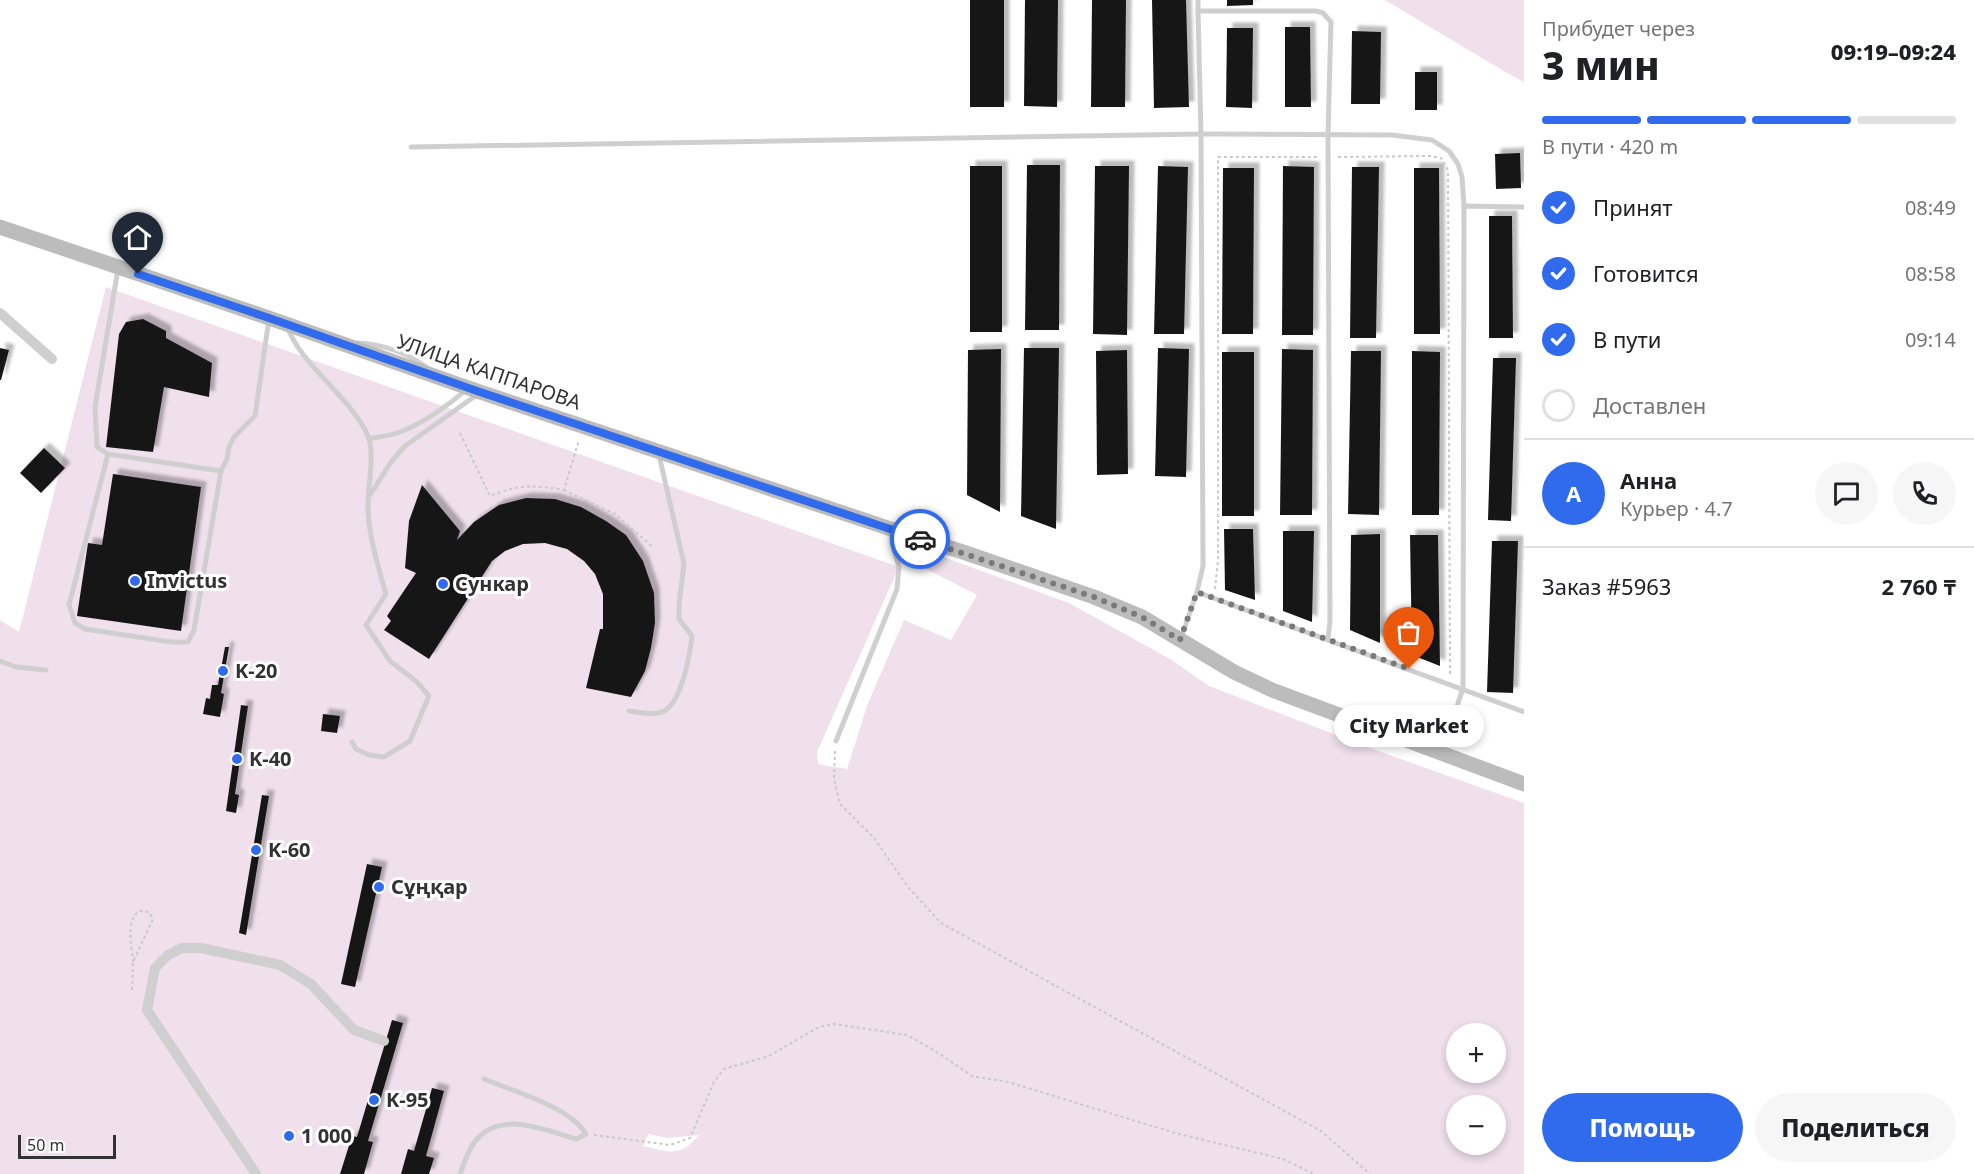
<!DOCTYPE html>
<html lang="ru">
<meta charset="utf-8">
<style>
:root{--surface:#fff;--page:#f6f6f6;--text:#202124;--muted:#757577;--line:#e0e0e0;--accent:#306aed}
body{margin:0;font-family:"Noto Sans",sans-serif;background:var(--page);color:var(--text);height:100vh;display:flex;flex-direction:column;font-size:22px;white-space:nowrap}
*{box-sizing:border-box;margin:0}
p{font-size:20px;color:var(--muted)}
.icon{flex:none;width:33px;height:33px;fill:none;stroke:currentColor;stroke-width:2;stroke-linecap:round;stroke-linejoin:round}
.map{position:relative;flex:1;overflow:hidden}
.side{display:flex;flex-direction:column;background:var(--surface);width:450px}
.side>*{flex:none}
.fabs{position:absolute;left:1446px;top:1023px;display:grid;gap:12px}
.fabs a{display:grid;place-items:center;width:60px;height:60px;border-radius:50%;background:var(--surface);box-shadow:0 3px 9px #0003;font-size:30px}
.scale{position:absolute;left:18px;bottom:15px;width:98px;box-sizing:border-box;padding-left:6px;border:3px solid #323232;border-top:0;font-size:16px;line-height:21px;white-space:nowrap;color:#323232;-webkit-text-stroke:4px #fff;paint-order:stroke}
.pin{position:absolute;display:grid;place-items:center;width:51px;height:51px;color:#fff;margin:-62px -26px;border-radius:50% 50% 50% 0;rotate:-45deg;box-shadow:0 0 6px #0007}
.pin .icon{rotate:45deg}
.courier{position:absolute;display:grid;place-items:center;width:60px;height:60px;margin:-30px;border:4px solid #306aed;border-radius:50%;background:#fff;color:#222;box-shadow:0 2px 8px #0007}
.bubble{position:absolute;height:42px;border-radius:21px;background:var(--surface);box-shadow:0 3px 9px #0003;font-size:20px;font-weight:800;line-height:42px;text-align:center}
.overview em{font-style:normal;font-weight:800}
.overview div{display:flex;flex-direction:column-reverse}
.overview{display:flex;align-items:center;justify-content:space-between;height:102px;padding:0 18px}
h1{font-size:39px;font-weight:800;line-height:45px}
.bar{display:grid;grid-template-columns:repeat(4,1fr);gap:9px 6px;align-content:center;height:72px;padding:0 18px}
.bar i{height:8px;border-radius:4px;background:var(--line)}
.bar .selected{background:var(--accent)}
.bar p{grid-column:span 4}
.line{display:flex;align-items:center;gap:15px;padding:0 18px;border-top:2px solid var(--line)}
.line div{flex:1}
.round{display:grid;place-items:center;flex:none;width:63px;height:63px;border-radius:32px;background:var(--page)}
ol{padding:0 18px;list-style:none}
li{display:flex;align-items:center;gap:18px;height:66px}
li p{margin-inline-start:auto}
li .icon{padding:6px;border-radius:50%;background:var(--accent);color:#fff;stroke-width:4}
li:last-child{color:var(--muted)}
li i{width:33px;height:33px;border:3px solid var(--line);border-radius:50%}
.action{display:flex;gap:12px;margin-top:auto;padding:12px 18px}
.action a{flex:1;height:69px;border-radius:36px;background:var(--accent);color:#fff;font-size:24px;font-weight:800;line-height:69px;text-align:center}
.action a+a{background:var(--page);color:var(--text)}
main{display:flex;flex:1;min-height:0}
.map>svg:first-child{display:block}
.green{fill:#efe0ec;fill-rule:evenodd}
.building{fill:#191919;filter:url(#shadow)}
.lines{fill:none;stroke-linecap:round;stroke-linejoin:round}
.path{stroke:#c9c9c9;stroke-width:2;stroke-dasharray:3 3;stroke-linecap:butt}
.lane{stroke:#cfcfcf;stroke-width:5}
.street{stroke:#cfcfcf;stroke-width:10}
.secondary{stroke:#bcbcbc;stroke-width:15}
.done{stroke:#7a7a7a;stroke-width:6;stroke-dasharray:0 10.8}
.route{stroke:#306aed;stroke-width:8}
.poi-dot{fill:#306aed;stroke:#fff;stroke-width:2}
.labels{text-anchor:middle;stroke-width:6;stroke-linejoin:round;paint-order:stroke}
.street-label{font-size:20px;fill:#323232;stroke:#fff}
.poi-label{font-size:20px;font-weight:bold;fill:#323232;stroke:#fff;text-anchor:start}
</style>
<main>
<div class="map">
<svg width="1524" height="1174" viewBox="0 0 1524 1174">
<defs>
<filter id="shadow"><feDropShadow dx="5.5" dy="-5.5" stdDeviation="1.5" flood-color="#0004"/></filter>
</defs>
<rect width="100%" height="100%" fill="#fff"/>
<g class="green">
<path d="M1385,0H1524V82L1507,73Z"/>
<path d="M106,287L899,567L817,752L818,764L847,769L868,703L904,620L951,640L977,595L913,562L905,543L1069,603L1170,659L1209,686L1367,747L1524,803V1174H0V620L19,632ZM1456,1034H1496V1072H1456ZM1456,1106H1496V1144H1456ZM648,1134L668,1138L699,1135C680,1158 670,1152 643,1146Z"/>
</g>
<g class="building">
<rect x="970" y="0" width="34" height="107"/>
<path d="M1025,0H1058L1057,107L1024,106Z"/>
<path d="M1092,0H1126L1125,107H1091Z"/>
<path d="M1152,0H1186L1189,107L1154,108Z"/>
<path d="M1227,0H1253V5L1227,6Z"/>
<path d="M1285,27H1310L1311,107H1285Z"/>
<path d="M1227,28H1253L1252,108L1226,107Z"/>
<path d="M1352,31L1381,32L1380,104H1351Z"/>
<rect x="1415" y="72" width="22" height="38"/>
<path d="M1520,153L1521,188L1496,189L1495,154Z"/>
<path d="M1027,165H1060L1059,330H1025Z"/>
<rect x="970" y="166" width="32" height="166"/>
<path d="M1095,166H1129L1127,335L1093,334Z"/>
<path d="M1158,166L1188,167L1184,334H1154Z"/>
<path d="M1283,166L1314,167L1313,335H1282Z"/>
<path d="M1352,167H1379L1376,338H1350Z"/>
<path d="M1223,168H1254L1253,334H1222Z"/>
<path d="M1414,168H1439L1440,334H1414Z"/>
<path d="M1489,216H1512L1513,338H1489Z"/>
<path d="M143,319L166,331V338L212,363L209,397L164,387L153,452L106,447L119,334L126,322Z"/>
<path d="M0,348L9,350L1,380H0Z"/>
<path d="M1024,348H1059L1056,529L1021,516Z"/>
<path d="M1158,348L1189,349L1186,477L1155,476Z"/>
<path d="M1001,349L1000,512L967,495L968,350Z"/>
<path d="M1282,349L1313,350L1312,515H1280Z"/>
<path d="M1127,350L1128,474L1097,475L1096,351Z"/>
<path d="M1351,351H1381L1379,515L1348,514Z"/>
<path d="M1412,351L1440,352L1439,515H1412Z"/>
<rect x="1222" y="352" width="32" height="164"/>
<path d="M1493,358H1516L1511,521L1488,520Z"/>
<path d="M44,448L65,468L41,493L20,473Z"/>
<path d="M113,474L201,487L181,631L77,616L88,543L102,545Z"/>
<path d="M422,485L460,531L457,540L474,522L499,505L526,498L555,499L581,507L606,521L626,535L643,561L654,593L655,623L651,648L645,671L631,697L586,688L600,629H603V594L595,574L584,561L567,549L545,543L523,544L505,551L492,561L429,659L384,630L391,621L387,616L416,573L405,568L409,521Z"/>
<path d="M1224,529H1253L1255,600L1225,590Z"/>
<path d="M1283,531H1314L1312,622L1283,611Z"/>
<path d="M1380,534V643L1350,630L1351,535Z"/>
<path d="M1410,535H1438L1440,666L1412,655Z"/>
<path d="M1492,541H1518L1513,693L1487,692Z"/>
<path d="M225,647H229L221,693L224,694L220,717L203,714L206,698L210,699L212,685H218Z"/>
<path d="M241,705L248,706L235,794L239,795L236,813L226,811Z"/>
<path d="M323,714L340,716L337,733L321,731Z"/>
<path d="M262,795L269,796L246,935L239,933Z"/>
<path d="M367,864L382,867L355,987L341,984Z"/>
<path d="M392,1020L403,1023L368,1141L373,1142L364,1174H340L352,1136L357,1137Z"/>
<path d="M432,1088L444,1091L426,1156L434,1158L429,1174H401L408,1149L414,1151Z"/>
</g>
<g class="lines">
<g class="path">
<path d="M1338,157L1430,156L1441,158L1448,170L1450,674"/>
<path d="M420,351L436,360"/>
<path d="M460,433L490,496C520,484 533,485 564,490L579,440"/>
<path d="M564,490L615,514L654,548"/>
<path d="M1215,589L1218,560V157H1320"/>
<path d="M835,751L834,779L840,804L874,838L908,887L941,923L1321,1131L1370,1174"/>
<path d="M132,990L133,962L153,919L149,912L139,911C125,922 132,946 133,962"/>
<path d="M594,1135L670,1145L690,1138L714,1082L724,1069L769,1056L819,1027L834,1024L907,1035L937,1052L972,1076L1008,1082L1175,1133L1283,1159L1314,1174"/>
</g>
<g class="lane">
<path d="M1198,11V0"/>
<path d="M411,147L1201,134L1392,135L1432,140L1449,151L1458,164L1462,177L1464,206"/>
<path d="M118,269L95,407L97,447L108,454L221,471"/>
<path d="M287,326C301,366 351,397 368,436C375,454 368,485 368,505C368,535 378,565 386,594L366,625L390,661L417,682L429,696L410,741L384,757L369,755L356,749L352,742"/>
<path d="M358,343C381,344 409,353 427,368"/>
<path d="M369,439C378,437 388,436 397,433C421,425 449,405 467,389"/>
<path d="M108,454L69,605L75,623L85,629L171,642H188L194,630L221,471L227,459L229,447L234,437L255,416L269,319"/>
<path d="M370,495L391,462L405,446L478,394"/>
<path d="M1197,592L1524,712"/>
<path d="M1181,638L1197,592L1203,566L1201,134L1198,11H1316L1323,13L1331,22L1328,134L1330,621L1328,639"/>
<path d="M0,661L16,667L46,670"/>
<path d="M629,711C639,712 653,716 662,712C681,706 690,654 692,636L679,619V605L684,564L659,455"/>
<path d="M836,741L897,589L899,567L892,543L891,531"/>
<path d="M1442,752L1463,688L1464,206L1524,207"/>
<path d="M460,1174C464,1164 468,1149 476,1140C502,1110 545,1130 576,1139L586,1134C570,1107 513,1091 484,1079"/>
</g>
<g class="street">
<path d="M0,313L52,359"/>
<path d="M256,1174L147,1010L155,968L168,955L182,948H201L280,965L311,984L354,1030L384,1041"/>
</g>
<path class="secondary" d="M0,227L269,318L480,392L891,529L966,553L1094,597L1142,617L1234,672L1272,690L1524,784"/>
</g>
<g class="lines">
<path class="done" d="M920,539L1094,597L1142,617L1180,640L1197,592L1409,669"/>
<path class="route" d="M138,274L269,318L480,392L920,539"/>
</g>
<g class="poi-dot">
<circle cx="135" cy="581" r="6"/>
<circle cx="443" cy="584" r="6"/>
<circle cx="223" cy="671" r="6"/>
<circle cx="237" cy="759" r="6"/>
<circle cx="256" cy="850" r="6"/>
<circle cx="379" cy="887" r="6"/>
<circle cx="374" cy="1100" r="6"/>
<circle cx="289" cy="1136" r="6"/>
</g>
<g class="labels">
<g class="street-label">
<text transform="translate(489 372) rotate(19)" y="7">УЛИЦА КАППАРОВА</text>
</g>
<g class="poi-label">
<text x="147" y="588">Invictus</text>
<text x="455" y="591">Сункар</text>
<text x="235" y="678">K-20</text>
<text x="249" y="766">K-40</text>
<text x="268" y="857">K-60</text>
<text x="391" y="894">Сұңқар</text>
<text x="386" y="1107">K-95</text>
<text x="301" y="1143">1 000</text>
</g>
</g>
</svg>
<div class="fabs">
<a>+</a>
<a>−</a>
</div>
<div class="scale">50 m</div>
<div class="pin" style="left:1409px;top:669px;background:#ea580c"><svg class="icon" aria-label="bag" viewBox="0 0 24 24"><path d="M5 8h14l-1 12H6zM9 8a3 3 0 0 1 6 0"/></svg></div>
<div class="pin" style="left:138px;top:274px;background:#1f2937"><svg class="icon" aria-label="home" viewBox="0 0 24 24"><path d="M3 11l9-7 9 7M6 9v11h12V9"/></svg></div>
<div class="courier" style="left:920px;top:539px"><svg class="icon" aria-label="car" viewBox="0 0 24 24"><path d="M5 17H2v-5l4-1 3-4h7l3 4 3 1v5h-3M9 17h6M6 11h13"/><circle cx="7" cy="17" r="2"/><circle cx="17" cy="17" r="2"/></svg></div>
<div class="bubble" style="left:1334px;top:705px;width:150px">City Market</div>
</div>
<section class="side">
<div class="overview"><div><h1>3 мин</h1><p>Прибудет через</p></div><em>09:19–09:24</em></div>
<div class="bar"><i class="selected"></i><i class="selected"></i><i class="selected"></i><i></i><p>В пути · 420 m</p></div>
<ol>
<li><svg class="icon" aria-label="check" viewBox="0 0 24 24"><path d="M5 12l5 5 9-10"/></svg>Принят<p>08:49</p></li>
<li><svg class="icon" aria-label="check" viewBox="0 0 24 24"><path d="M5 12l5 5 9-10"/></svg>Готовится<p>08:58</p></li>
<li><svg class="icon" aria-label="check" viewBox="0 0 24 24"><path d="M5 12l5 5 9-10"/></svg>В пути<p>09:14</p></li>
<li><i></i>Доставлен</li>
</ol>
<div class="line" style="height:108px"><b class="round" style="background:var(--accent);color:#fff">А</b><div><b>Анна</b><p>Курьер · 4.7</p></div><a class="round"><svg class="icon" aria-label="chat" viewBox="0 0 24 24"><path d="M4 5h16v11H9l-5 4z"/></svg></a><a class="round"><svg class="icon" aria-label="phone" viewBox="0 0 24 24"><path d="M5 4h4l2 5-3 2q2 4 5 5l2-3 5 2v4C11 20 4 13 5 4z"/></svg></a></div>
<div class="line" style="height:78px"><div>Заказ #5963</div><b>2 760 ₸</b></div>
<div class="action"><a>Помощь</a><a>Поделиться</a></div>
</section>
</main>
